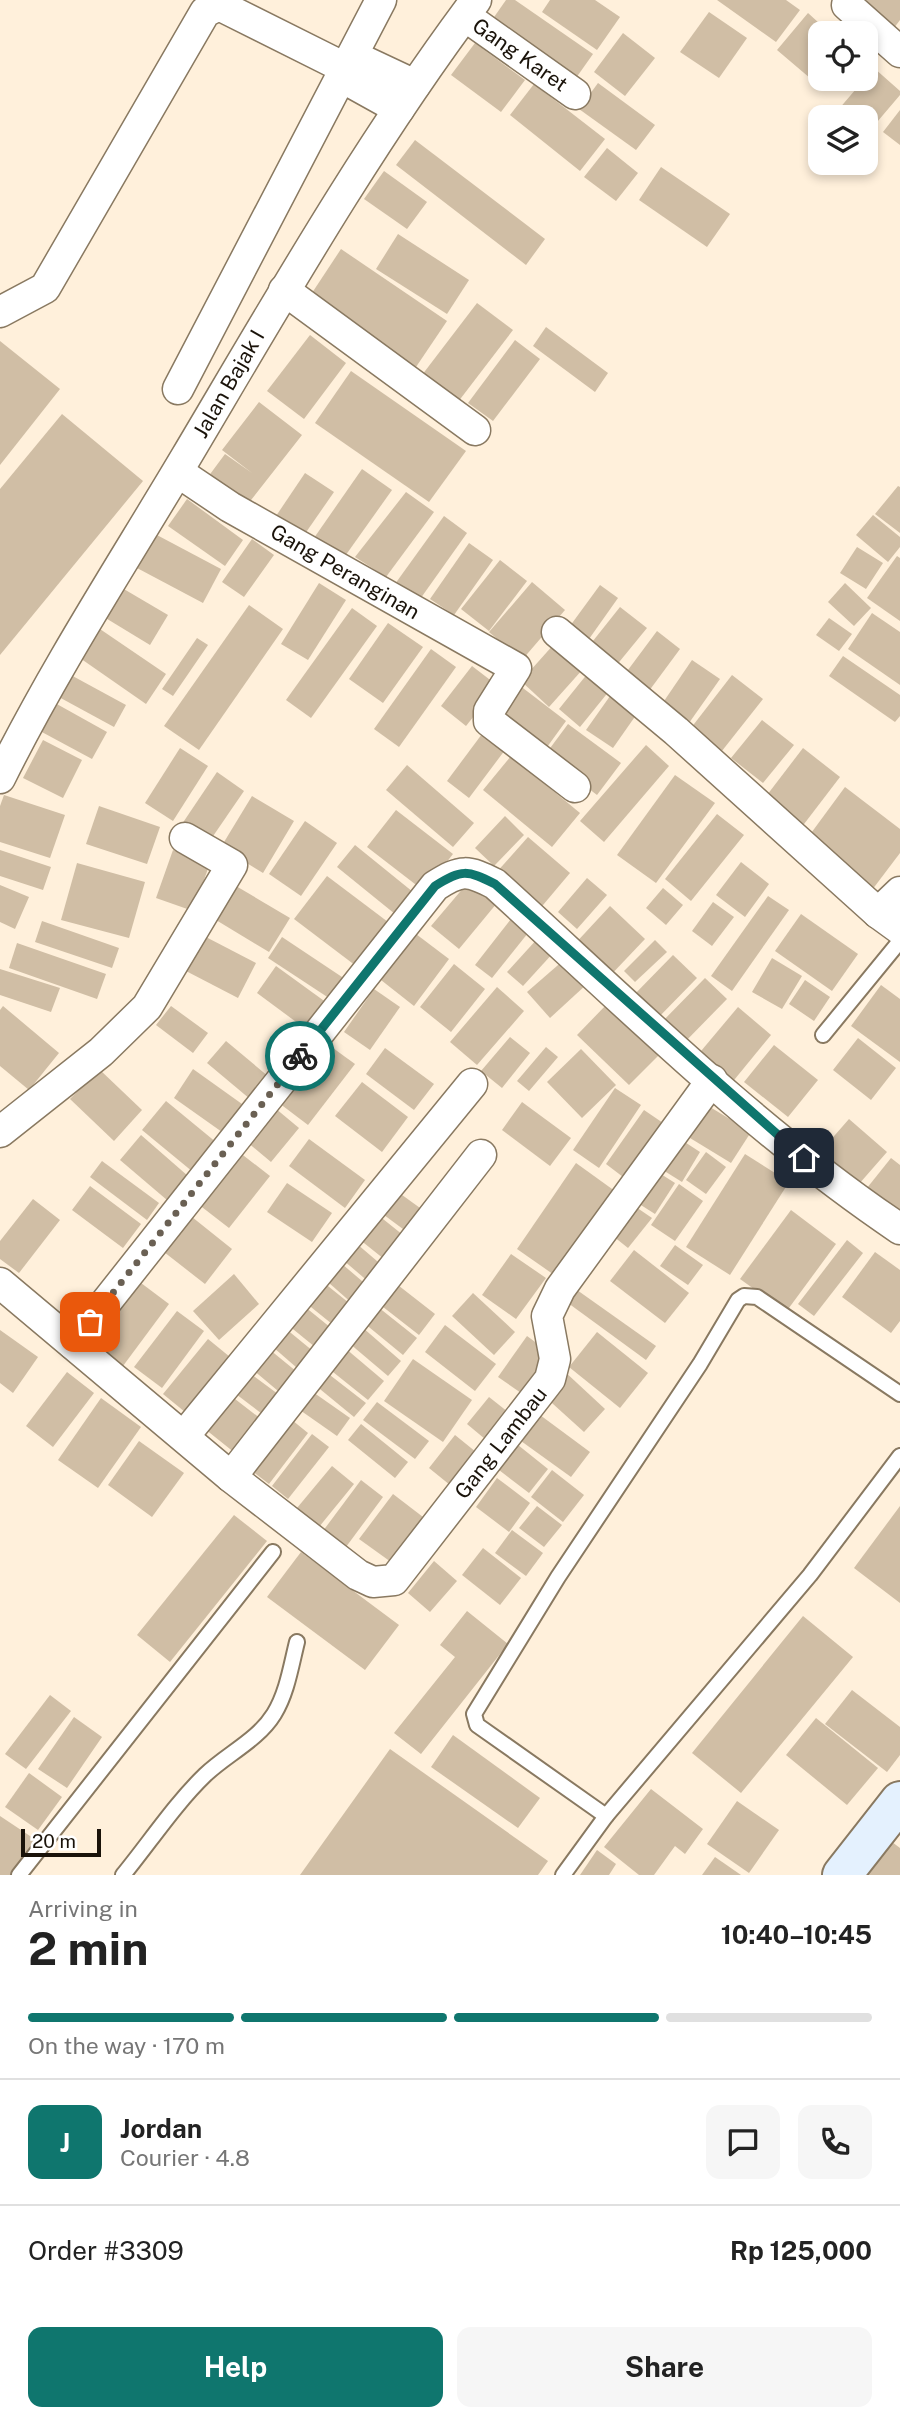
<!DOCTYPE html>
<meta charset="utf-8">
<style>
:root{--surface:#fff;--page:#f6f6f6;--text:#222;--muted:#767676;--line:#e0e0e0;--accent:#0f766e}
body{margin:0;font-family:"Public Sans",sans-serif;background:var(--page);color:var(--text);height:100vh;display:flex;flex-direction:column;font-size:26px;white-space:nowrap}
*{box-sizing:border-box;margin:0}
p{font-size:23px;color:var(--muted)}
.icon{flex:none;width:38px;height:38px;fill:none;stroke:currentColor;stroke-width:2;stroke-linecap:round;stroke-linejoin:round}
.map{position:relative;height:1875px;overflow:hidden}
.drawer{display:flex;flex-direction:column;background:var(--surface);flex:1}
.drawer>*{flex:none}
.fabs{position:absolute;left:808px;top:21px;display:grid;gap:14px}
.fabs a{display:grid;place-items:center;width:70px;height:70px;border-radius:14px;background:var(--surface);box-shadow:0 4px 10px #0003;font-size:35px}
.scale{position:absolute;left:21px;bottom:18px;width:80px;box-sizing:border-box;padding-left:7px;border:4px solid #1a130a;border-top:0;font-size:19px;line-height:24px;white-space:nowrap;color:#1a130a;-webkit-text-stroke:5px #fff;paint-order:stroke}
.pin{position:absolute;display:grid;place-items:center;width:60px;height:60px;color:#fff;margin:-30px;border-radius:14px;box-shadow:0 4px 10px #0006}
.courier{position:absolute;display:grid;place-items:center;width:70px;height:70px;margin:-35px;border:5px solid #0f766e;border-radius:50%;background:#fff;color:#222;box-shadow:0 2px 9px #0007}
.head em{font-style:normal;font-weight:700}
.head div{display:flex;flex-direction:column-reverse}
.head{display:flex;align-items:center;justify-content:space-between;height:119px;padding:0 28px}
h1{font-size:46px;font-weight:700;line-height:52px}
.bar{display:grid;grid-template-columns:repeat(4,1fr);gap:10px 7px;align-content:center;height:84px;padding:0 28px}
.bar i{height:9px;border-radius:5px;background:var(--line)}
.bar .current{background:var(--accent)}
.bar p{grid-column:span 4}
.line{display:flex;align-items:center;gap:18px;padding:0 28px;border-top:2px solid var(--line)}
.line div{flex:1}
.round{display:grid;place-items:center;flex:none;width:74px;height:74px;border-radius:14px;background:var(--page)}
.action{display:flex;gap:14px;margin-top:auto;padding:14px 28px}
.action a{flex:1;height:80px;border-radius:14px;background:var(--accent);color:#fff;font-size:28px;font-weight:700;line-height:80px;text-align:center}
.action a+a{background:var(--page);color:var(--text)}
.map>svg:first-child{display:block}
.building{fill:#d0bea5}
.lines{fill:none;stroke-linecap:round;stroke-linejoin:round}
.lane-casing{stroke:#897961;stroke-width:18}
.street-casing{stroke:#897961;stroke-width:33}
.secondary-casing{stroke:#897961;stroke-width:42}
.lane{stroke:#fff;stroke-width:14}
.street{stroke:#fff;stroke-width:30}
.secondary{stroke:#e4f1fe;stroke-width:38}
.done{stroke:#6a6053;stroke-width:7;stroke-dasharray:0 12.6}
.route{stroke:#0f766e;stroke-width:9}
.labels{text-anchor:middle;stroke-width:5;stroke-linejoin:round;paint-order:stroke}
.street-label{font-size:21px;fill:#1a130a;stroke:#fff}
</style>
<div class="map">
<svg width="900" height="1875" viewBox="0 0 900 1875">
<rect width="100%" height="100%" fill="#fff0db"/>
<g class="building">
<path d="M506,0H515L593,54L576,78L492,20Z"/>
<path d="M550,0H595L620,17L597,50L542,12Z"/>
<path d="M717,0H786L800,10L776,42Z"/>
<path d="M867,0H900V20L894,28L864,3Z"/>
<path d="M709,12L747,38L719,78L680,52Z"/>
<path d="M808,13L830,33H821V79L817,84L777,50Z"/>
<path d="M623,33L655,58L625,96L594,72Z"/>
<path d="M475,43L525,80L501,112L451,75Z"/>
<path d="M874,68L900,91V95L866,135V117H832Z"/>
<path d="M598,83L655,125L636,150L579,109Z"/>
<path d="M534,84L605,139L580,171L510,115Z"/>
<path d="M900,110V145L883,132Z"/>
<path d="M415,140L545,239L526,265L396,165Z"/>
<path d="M607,148L638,173L616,201L584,177Z"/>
<path d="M661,167L730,214L707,247L639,200Z"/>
<path d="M384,171L427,202L407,229L364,199Z"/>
<path d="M398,234L469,280L447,314L376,269Z"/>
<path d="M341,249L447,321L416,367L310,296Z"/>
<path d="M477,303L513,330L458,402L422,375Z"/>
<path d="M546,327L608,373L595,392L533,346Z"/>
<path d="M310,335L346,363L304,419L267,391Z"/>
<path d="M515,340L540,359L493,421L468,403Z"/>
<path d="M0,341L60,389L0,465Z"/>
<path d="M351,371L466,451L429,502L315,423Z"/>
<path d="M259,402L302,435L244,509L205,481L225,454L252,473L222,450Z"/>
<path d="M62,414L143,481L0,655V489Z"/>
<path d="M362,469L392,490L343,559L314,538Z"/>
<path d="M305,473L334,492L300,541L272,522Z"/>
<path d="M898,486L900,487V533L875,514Z"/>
<path d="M406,492L434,512L386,577L355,557Z"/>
<path d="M187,499L243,540L225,566L168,526Z"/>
<path d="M873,515L900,537V547L888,562L856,535Z"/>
<path d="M444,516L467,533L418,602L395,584Z"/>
<path d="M155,534L221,569L203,603L137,568Z"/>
<path d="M252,539L274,555L244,597L222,582Z"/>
<path d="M469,543L493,560L454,615L430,599Z"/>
<path d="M857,547L883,563L866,589L840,573Z"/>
<path d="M897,556L900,558V621L867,598Z"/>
<path d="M500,560L527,581L489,631L461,609Z"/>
<path d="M532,582L565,610L522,660L489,632Z"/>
<path d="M319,583L346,600L308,660L281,644Z"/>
<path d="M845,583L871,608L854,626L828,602Z"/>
<path d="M117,585L168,615L150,645L99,614Z"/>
<path d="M600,585L618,598L589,639L570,626Z"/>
<path d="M249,605L283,629L199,750L164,726Z"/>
<path d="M620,607L647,628L611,672L585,651Z"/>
<path d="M352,608L377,626L311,718L286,700Z"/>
<path d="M872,613L900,632V685L848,649Z"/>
<path d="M829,618L852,634L839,651L816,635Z"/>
<path d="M388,623L423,647L383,703L349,679Z"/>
<path d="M97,627L166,674L146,704L77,656Z"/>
<path d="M657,631L680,649L646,695L622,678Z"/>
<path d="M197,638L208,645L173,696L162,689Z"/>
<path d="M555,643L583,669L549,707L521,681Z"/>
<path d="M431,649L456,667L399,747L374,729Z"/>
<path d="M843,656L900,695V716L895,722L829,676Z"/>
<path d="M692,660L720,679L689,723L662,704Z"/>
<path d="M472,666L498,686L466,726L441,706Z"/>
<path d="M588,673L610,690L580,727L559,709Z"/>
<path d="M69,674L126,705L114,727L57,696Z"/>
<path d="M732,675L763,699L714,761L684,737Z"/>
<path d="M519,685L566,721L542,754L494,718Z"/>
<path d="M615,689L641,708L613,748L586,730Z"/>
<path d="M55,703L107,732L92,759L40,731Z"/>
<path d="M762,720L794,745L763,783L731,758Z"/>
<path d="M568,724L621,763L597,795L545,755Z"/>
<path d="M482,734L505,750L469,798L447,781Z"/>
<path d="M43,740L82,760L63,798L23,778Z"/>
<path d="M646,745L669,766L604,842L580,821Z"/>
<path d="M180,748L208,766L173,821L145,803Z"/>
<path d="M803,748L840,777L801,828L764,799Z"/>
<path d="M511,756L580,813L552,847L483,790Z"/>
<path d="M407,765L474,823L453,847L386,790Z"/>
<path d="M217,772L244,791L209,842L182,824Z"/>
<path d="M675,775L715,803L656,883L617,855Z"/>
<path d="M845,787L900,829V853L872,890L806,840Z"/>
<path d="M4,795L65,815L50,858L0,842V806Z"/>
<path d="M252,796L294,821L263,873L221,847Z"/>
<path d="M99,806L160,827L147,864L86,844Z"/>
<path d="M396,810L453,854L424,891L367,847Z"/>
<path d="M717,814L744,835L691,901L665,879Z"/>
<path d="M505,816L524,835L494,866L475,848Z"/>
<path d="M305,821L337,843L301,896L269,874Z"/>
<path d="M528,837L570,873L538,911L495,874Z"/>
<path d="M355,845L413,892L395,914L337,867Z"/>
<path d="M0,850L51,867L43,890L0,876Z"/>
<path d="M173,850L210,863L193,911L156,898Z"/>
<path d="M741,862L769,884L745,917L716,895Z"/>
<path d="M77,863L145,882L129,938L61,920Z"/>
<path d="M327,876L392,925L360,969L294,919Z"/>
<path d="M587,878L607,895L577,929L558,912Z"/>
<path d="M470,880L497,903L459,949L431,926Z"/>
<path d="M0,885L29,897L15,929L0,922Z"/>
<path d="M236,886L290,918L269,952L216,920Z"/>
<path d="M663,888L683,905L666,925L646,908Z"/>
<path d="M768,896L789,910L732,991L711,976Z"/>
<path d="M713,902L734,917L712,946L692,931Z"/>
<path d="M610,906L645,939L607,979L572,947Z"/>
<path d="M801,914L858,954L832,991L775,951Z"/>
<path d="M511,919L528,933L492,978L475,965Z"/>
<path d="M42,921L119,948L112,968L35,942Z"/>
<path d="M416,934L449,959L414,1006L381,980Z"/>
<path d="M204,936L256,963L238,998L186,971Z"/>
<path d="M282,937L351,983L338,1004L268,958Z"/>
<path d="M538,938L554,952L523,986L507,972Z"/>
<path d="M655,940L667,952L635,982L624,971Z"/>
<path d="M17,943L106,974L97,999L9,968Z"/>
<path d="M673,955L697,978L654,1022L630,999Z"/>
<path d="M772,958L802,976L782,1009L752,992Z"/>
<path d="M565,959L587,984L550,1018L527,992Z"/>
<path d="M454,964L485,989L451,1032L420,1007Z"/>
<path d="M276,966L327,1003L307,1030L257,993Z"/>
<path d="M0,969L60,988L51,1012L0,995Z"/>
<path d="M705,978L727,999L679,1048L658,1026Z"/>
<path d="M805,980L830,997L814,1021L789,1004Z"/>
<path d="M881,985L900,999V1062L851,1026Z"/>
<path d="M497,987L524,1011L477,1065L450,1042Z"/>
<path d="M374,989L400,1007L370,1050L344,1032Z"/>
<path d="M609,1002L661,1053L629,1085L577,1035Z"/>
<path d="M3,1006L59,1053L29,1090L0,1066V1010Z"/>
<path d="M171,1006L208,1033L193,1053L156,1025Z"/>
<path d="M738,1007L771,1035L730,1085L696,1057Z"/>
<path d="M510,1037L530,1053L502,1088L481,1071Z"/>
<path d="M858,1038L896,1068L871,1100L833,1070Z"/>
<path d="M226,1041L269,1077L250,1099L207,1063Z"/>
<path d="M326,1043L355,1064L308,1125L279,1103Z"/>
<path d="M774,1045L818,1080L788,1117L744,1082Z"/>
<path d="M546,1047L558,1057L529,1091L517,1081Z"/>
<path d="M385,1048L434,1084L414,1110L366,1074Z"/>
<path d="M581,1049L616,1085L582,1118L547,1082Z"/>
<path d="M99,1069L142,1110L114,1141L70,1099Z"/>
<path d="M193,1069L242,1104L222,1132L174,1098Z"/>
<path d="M362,1082L408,1117L382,1152L335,1116Z"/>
<path d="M615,1088L641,1105L599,1168L573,1150Z"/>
<path d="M166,1101L217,1143L193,1172L142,1130Z"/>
<path d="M522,1102L571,1138L550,1166L502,1130Z"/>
<path d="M710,1107L751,1132L731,1163L690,1138Z"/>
<path d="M275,1108L299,1128L271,1162L247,1142Z"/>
<path d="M644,1110L666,1125L627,1180L606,1164Z"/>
<path d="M849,1119L887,1152L852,1192L814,1159Z"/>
<path d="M141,1135L188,1176L167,1200L120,1160Z"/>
<path d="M677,1137L700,1152L682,1182L658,1167Z"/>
<path d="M309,1139L365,1180L345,1208L289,1166Z"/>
<path d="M239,1152L270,1176L229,1228L198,1204Z"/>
<path d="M706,1152L726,1167L706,1194L686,1180Z"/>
<path d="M745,1154L789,1182L730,1275L686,1247Z"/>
<path d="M891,1158L900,1165V1218L863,1193Z"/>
<path d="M102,1161L159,1203L147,1220L90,1177Z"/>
<path d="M576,1163L619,1194L560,1279L517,1249Z"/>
<path d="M653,1169L675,1183L655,1214L633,1200Z"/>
<path d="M287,1183L332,1213L312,1242L267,1212Z"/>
<path d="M679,1184L703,1201L675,1241L651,1225Z"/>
<path d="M90,1186L141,1224L123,1248L72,1210Z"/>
<path d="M391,1187L427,1213L411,1235L376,1209Z"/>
<path d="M33,1199L60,1220L19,1273L0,1259V1241Z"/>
<path d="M630,1203L652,1218L628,1248L608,1232Z"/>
<path d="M791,1210L836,1244L786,1312L740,1279Z"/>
<path d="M373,1211L408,1239L389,1263L354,1235Z"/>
<path d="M192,1217L232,1249L205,1284L164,1252Z"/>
<path d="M350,1238L384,1267L370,1283L336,1254Z"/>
<path d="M847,1240L863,1253L814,1316L798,1304Z"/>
<path d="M675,1245L703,1265L688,1285L660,1266Z"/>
<path d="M634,1250L689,1293L665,1323L610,1281Z"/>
<path d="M875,1252L900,1270V1321L891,1333L842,1297Z"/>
<path d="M511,1254L546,1278L516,1319L482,1295Z"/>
<path d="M335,1258L369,1287L354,1305L320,1275Z"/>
<path d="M234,1274L259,1304L219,1340L193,1311Z"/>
<path d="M133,1277L169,1304L123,1366L87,1339Z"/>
<path d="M318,1278L354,1307L337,1328L301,1299Z"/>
<path d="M394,1282L435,1314L419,1335L378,1303Z"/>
<path d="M577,1290L656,1346L646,1360L568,1303Z"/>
<path d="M473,1293L515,1332L494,1355L452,1316Z"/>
<path d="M299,1302L336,1332L320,1351L283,1321Z"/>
<path d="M378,1307L417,1338L403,1355L364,1323Z"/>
<path d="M177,1311L204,1331L162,1388L134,1367Z"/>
<path d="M280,1324L319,1356L304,1374L266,1341Z"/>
<path d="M445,1325L496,1364L475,1391L425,1352Z"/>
<path d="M362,1327L401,1361L388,1376L349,1343Z"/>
<path d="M0,1330L38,1357L13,1393L0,1383Z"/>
<path d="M597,1332L648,1373L620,1408L569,1367Z"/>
<path d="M527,1336L553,1355L524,1395L498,1377Z"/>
<path d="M208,1339L230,1357L185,1412L163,1394Z"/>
<path d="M264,1345L302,1376L284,1396L247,1365Z"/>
<path d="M345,1348L384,1381L368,1400L328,1368Z"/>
<path d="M413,1359L472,1400L443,1442L384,1401Z"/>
<path d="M243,1368L282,1397L266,1417L228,1388Z"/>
<path d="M563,1370L605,1409L584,1432L542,1394Z"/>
<path d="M67,1372L94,1393L53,1447L26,1426Z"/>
<path d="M326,1372L366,1403L354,1417L315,1385Z"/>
<path d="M310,1390L350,1418L337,1436L297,1408Z"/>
<path d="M226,1392L261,1419L235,1453L200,1425Z"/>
<path d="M489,1397L508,1412L485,1439L467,1424Z"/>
<path d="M101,1398L141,1427L98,1488L58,1460Z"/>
<path d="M377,1402L429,1441L415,1459L363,1420Z"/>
<path d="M540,1415L590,1452L571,1477L521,1441Z"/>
<path d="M287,1416L308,1433L269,1484L248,1468Z"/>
<path d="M361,1424L408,1462L395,1478L348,1440Z"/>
<path d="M312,1434L329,1447L288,1499L272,1486Z"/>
<path d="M455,1435L476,1452L450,1485L429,1468Z"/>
<path d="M139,1441L184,1473L152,1517L108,1485Z"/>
<path d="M518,1445L548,1469L529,1493L499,1470Z"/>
<path d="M332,1466L354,1484L319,1527L297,1508Z"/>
<path d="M552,1470L584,1495L563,1522L531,1497Z"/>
<path d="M497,1478L530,1503L509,1532L476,1507Z"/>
<path d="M361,1480L383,1497L343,1551L320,1535Z"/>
<path d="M393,1494L423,1517L391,1562L359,1539Z"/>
<path d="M537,1506L562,1525L544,1547L519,1528Z"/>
<path d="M900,1506V1603L854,1568Z"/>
<path d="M234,1515L267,1541L170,1662L137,1635Z"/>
<path d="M512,1530L543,1553L526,1576L495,1553Z"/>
<path d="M483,1548L521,1578L500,1605L462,1575Z"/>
<path d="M301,1552L399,1625L365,1670L267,1597Z"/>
<path d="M434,1561L457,1581L430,1612L408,1593Z"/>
<path d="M467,1611L508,1644L421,1754L394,1733L455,1657L440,1645Z"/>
<path d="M803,1616L853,1657L741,1793L692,1753Z"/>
<path d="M852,1690L900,1727V1755L887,1772L825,1724Z"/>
<path d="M50,1695L71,1711L26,1769L5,1754Z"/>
<path d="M74,1717L102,1737L67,1788L38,1769Z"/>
<path d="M816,1718L878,1768L847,1805L786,1755Z"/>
<path d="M453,1735L540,1798L518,1828L431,1767Z"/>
<path d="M390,1749L548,1861L538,1875H300Z"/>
<path d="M29,1773L62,1797L38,1830L5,1807Z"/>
<path d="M651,1789L703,1829L685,1854L675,1846L654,1875H639L604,1847Z"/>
<path d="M737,1801L779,1830L749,1873L707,1844Z"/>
<path d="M0,1816L36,1840L12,1875H0Z"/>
<path d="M884,1836L900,1848V1875H854Z"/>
<path d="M597,1850L616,1864L609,1875H580Z"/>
<path d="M715,1857L741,1875H702Z"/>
</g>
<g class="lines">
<defs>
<g id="lane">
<path d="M823,1035L900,941"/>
<path d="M606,1816L477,1725L474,1714L558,1577L700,1364L738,1300L744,1296L757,1297L900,1394"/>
<path d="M19,1875L273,1552"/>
<path d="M123,1875C150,1842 175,1804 205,1775C227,1754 258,1740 274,1714C287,1693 291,1666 297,1642"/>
<path d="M563,1875L606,1816L810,1575L900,1456"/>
</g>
<g id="street">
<path d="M847,5L900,52"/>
<path d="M465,16L575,94"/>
<path d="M345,68L366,62L415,85"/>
<path d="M284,290L475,430"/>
<path d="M0,312L45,288L205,12L219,5L345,68L354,84L399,109"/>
<path d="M178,389L381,0"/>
<path d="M178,472L230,507L516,668L489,711V721L575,787"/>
<path d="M557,632L676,731L878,913"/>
<path d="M0,778C55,667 123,563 186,457C278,302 368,144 476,0"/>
<path d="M900,892L878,913L900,929"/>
<path d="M0,1132L101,1052L147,1007L232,865L185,838"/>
<path d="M0,1283L231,1477L358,1575L373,1582L394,1580L550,1379L555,1359L547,1316L560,1289L712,1080"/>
<path d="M73,1344L435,886C462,869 467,870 495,884C626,1003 753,1130 900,1229"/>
<path d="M184,1436L472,1084"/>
<path d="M231,1477L481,1155"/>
</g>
<path id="secondary" d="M842,1875L900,1801"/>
</defs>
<use href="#lane" class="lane-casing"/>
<use href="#street" class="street-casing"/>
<use href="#secondary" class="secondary-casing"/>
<use href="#lane" class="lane"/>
<use href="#street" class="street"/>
<use href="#secondary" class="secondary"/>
</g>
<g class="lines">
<path class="done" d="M90,1322L300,1056"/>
<path class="route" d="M300,1056L435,886C462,869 467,870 495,884L804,1158"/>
</g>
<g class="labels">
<g class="street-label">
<text transform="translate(520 55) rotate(35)" y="7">Gang Karet</text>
<text transform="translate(229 384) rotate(-60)" y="7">Jalan Bajak I</text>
<text transform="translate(345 572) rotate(30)" y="7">Gang Peranginan</text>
<text transform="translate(501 1443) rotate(-52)" y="7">Gang Lambau</text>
</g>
</g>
</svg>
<div class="fabs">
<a><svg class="icon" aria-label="locate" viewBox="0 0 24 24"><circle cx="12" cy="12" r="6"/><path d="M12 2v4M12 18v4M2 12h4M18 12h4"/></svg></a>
<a><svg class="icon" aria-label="layers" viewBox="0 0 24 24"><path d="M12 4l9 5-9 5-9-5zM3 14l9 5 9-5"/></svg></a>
</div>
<div class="scale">20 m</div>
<div class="pin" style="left:90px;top:1322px;background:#ea580c"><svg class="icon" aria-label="bag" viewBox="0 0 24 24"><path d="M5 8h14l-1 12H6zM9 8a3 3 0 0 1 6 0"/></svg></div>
<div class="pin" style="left:804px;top:1158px;background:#1f2937"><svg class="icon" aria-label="home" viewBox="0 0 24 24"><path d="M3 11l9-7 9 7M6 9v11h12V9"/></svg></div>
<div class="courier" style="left:300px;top:1056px"><svg class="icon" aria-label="bike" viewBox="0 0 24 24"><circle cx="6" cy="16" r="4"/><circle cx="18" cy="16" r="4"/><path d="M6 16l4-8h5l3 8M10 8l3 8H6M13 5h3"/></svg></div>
</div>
<section class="drawer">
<div class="head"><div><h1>2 min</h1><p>Arriving in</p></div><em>10:40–10:45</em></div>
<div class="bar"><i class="current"></i><i class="current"></i><i class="current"></i><i></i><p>On the way · 170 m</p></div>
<div class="line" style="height:126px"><b class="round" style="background:var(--accent);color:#fff">J</b><div><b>Jordan</b><p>Courier · 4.8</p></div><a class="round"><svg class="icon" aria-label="chat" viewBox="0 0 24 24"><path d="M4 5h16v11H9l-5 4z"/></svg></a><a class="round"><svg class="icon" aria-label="phone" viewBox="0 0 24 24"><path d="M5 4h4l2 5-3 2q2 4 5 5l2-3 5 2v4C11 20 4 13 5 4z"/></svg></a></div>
<div class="line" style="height:91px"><div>Order #3309</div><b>Rp 125,000</b></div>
<div class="action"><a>Help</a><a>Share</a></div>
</section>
